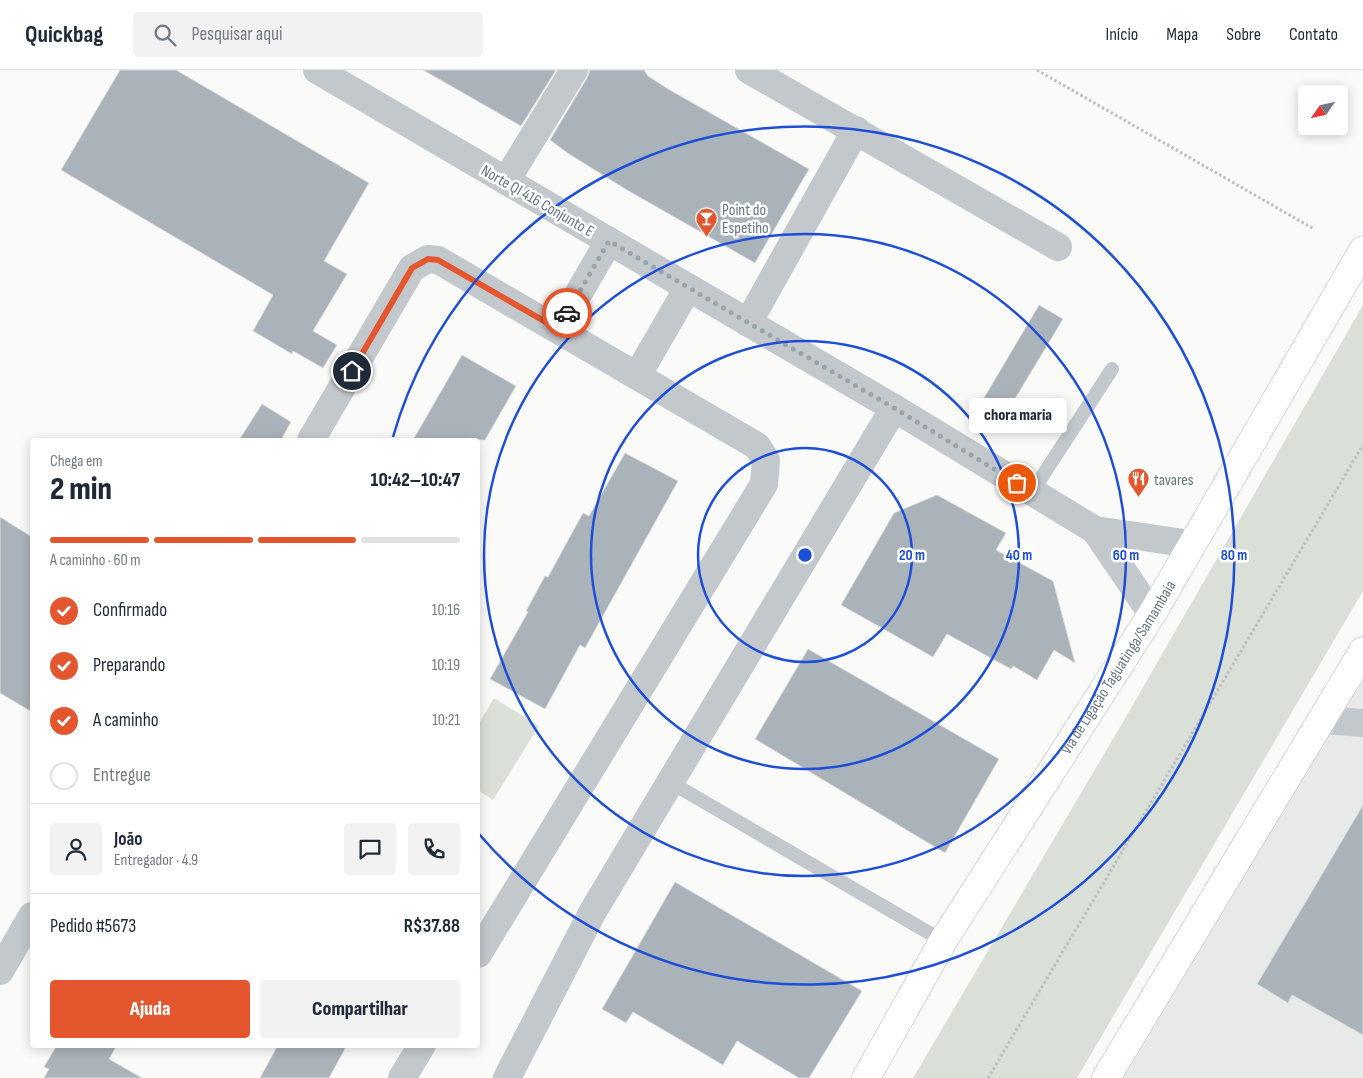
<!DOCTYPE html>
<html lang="pt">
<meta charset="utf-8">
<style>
:root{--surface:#fff;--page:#f2f2f3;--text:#1f2937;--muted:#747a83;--line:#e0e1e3;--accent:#e4572e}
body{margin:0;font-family:"Sofia Sans Condensed",sans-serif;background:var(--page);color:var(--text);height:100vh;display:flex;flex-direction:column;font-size:19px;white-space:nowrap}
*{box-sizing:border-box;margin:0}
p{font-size:16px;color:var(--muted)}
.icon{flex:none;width:28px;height:28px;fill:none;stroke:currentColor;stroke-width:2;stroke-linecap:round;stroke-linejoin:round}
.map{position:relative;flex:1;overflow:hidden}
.panel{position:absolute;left:30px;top:368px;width:450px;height:610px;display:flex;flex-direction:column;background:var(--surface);border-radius:5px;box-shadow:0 2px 12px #0003}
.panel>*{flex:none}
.needle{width:32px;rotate:236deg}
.controls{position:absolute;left:1298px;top:15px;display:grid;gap:10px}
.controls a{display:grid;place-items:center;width:50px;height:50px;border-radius:5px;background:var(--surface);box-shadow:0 2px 12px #0003;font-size:25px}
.pin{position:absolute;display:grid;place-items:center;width:42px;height:42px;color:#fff;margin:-21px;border:2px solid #fff;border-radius:50%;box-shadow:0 1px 5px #0007}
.courier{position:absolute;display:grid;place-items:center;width:50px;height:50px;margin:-25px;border:4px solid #e4572e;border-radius:50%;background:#fff;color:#222;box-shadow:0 1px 6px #0007}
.bubble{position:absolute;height:35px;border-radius:5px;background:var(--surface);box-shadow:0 2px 12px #0003;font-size:16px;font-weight:800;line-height:35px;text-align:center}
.headline em{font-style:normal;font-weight:800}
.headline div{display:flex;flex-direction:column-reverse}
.headline{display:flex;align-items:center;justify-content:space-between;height:85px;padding:0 20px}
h1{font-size:32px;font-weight:800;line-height:38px}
.bar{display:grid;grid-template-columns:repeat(4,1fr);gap:8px 5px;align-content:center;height:60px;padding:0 20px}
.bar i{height:6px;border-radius:4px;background:var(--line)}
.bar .selected{background:var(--accent)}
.bar p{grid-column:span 4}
.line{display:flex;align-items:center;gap:12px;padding:0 20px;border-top:1px solid var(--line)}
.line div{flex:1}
.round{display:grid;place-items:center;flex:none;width:52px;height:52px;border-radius:5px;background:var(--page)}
ol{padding:0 20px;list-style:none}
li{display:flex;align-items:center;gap:15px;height:55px}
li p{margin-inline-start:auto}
li .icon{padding:5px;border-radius:50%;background:var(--accent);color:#fff;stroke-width:4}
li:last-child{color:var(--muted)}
li i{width:28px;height:28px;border:2px solid var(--line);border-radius:50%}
.cta{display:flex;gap:10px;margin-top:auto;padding:10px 20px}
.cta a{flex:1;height:58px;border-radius:5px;background:var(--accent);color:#fff;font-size:20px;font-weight:800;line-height:58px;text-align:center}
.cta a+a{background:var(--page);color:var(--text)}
header{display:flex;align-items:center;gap:30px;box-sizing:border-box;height:70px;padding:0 25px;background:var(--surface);border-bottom:1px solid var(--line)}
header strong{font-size:24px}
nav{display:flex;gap:28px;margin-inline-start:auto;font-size:18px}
.search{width:350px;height:45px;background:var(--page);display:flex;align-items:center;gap:12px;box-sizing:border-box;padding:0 18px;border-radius:5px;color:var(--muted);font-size:19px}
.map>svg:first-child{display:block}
.built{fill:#e8e9e9}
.green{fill:#dadfd7}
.building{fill:#aab3b9;stroke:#dcdcda}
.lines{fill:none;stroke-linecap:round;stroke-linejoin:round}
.primary-casing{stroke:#b5babe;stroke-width:29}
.path{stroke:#bbbfc2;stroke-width:3;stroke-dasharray:2.5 2.5;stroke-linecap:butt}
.service{stroke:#c3c8cc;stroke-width:14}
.minor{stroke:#c3c8cc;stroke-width:28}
.primary{stroke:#fff;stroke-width:28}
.done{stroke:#99a4ac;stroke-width:5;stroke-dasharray:0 9}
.route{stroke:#e4572e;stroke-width:6}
.ring{fill:none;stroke:#1d4ed8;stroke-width:2.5}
.labels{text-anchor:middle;stroke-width:5;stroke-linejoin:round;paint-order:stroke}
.street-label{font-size:16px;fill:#657683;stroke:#fff}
.poi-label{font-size:16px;fill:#657683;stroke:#fff;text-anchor:start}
.centre{fill:#1d4ed8;stroke:#fff;stroke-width:2.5}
.ring-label{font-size:15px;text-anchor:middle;font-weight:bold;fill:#1d4ed8;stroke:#fff;stroke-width:5;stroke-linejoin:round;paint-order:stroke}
</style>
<header>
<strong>Quickbag</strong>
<div class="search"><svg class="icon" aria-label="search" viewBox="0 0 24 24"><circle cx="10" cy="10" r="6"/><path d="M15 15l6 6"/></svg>Pesquisar aqui</div>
<nav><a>Início</a><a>Mapa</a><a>Sobre</a><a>Contato</a></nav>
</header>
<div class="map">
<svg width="1363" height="1008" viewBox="0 0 1363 1008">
<rect width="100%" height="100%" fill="#fafaf8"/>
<path class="built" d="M1363,564V1008H1115Z"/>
<g class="green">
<path d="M1363,235V521L1077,1008H913L1127,645Z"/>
<path d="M494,628L539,656L493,730L478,720V655Z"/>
</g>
<g class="building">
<path d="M120,0H176L369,113L324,191L347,204L313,261L337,275L323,298L293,281L292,284L253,261L273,225L61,100Z"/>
<path d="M423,0H556L521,56Z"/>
<path d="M590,0H644L648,6L668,19L809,99L755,193L627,120L569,84L550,70L587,8Z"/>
<path d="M1039,235L1063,249L1007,342L984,328Z"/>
<path d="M462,285L516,316L485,370H413Z"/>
<path d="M262,334L291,352L281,370H239Z"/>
<path d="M625,383L678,411L585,578L580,575L545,639L490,609L528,542L526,541L545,506L548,507L583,443L589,446Z"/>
<path d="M937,425L1006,463L996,480L1053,511L1075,593L1054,580L1037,610L1013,596L1011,599L947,564L933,587L841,535L894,443Z"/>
<path d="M0,447L32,467V642L0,623Z"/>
<path d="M808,579L999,689L945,783L755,669Z"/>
<path d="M1363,735V965L1292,925L1288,933L1257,914Z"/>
<path d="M675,812L862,921L809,1008H799L737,971L723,995L633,942L626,953L602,939Z"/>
<path d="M57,975H117L109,989L142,1008H44L49,999L44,997Z"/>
<path d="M278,975H347L329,1008H260Z"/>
</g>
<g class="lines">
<defs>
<g id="primary">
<path id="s1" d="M866,1008L943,871L1152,544L1363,180"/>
<path d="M1106,1008L1363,581"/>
</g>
</defs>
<use href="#primary" class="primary-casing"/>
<g class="path">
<path d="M1037,0L1314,159"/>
<path d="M988,1008L1363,375"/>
</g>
<g class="service">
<path d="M1032,422L1112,299"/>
<path d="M670,712L943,871"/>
</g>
<g class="minor">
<path d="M317,0L894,338L1095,460L1191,474"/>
<path d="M749,0L1058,177"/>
<path d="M506,111L574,0"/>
<path d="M748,253L856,60"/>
<path d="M558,259L609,171"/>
<path d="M637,306L688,218"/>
<path d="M311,370L412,198L428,189L438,190L757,376L766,390L764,414L478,884"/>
<path d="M1095,460L1152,544"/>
<path d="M1324,650L1363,653"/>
<path d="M0,901L32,846"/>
<path d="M402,1008L422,975"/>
<path d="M507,1008L592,843L894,338"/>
</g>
<use href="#primary" class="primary"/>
</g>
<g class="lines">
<path class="done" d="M567,243L609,171L894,338L1017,413"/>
<path class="route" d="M352,301L412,198L428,189L438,190L558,259L567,243"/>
</g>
<g class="ring">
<circle cx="805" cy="485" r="107"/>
<circle cx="805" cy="485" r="214"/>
<circle cx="805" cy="485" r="321"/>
<path d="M393 367A429 429 0 1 1 479 764"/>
</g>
<defs>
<symbol id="bar-pin" viewBox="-11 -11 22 30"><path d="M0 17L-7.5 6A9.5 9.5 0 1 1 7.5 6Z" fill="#e4572e" stroke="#fff"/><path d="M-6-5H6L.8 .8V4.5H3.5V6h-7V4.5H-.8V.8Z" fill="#fff"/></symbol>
<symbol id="restaurant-pin" viewBox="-11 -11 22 30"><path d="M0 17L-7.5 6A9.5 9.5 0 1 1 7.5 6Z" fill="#e4572e" stroke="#fff"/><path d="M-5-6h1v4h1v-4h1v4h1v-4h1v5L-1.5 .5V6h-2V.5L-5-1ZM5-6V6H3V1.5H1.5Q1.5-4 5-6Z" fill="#fff"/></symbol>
</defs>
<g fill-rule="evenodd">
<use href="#bar-pin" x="694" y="136" width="25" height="34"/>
<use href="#restaurant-pin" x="1126" y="396" width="25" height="34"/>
</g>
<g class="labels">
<g class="street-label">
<text transform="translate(538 130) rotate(30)" y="6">Norte QI 416 Conjunto E</text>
<text dy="6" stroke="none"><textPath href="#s1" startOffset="482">Via de Ligação Taguatinga/Samambaia</textPath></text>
</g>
<g class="poi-label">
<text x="722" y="145">Point do<tspan x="722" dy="18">Espetiho</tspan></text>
<text x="1154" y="415">tavares</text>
</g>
</g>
<circle cx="805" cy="485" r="8" class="centre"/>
<g class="ring-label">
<text x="912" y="490">20 m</text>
<text x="1019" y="490">40 m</text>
<text x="1126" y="490">60 m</text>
<text x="1234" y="490">80 m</text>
</g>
</svg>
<div class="controls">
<a><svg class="needle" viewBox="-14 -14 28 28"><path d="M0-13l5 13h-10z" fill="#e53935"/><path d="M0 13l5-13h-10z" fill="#747a83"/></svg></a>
</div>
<div class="pin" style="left:1017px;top:413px;background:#ea580c"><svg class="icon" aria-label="bag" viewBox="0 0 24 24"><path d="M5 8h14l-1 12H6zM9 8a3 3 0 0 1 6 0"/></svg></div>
<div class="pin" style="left:352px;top:301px;background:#1f2937"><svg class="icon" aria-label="home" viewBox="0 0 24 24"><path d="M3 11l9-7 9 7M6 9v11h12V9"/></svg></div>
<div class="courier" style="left:567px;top:243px"><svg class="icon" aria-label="car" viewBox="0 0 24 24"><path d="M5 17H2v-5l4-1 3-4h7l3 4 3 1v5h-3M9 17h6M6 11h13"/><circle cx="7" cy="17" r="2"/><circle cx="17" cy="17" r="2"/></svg></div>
<div class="bubble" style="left:969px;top:328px;width:98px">chora maria</div>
<section class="panel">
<div class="headline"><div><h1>2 min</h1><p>Chega em</p></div><em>10:42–10:47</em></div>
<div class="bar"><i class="selected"></i><i class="selected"></i><i class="selected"></i><i></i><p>A caminho · 60 m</p></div>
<ol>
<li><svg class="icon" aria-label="check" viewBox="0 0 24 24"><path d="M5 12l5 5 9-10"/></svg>Confirmado<p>10:16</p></li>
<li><svg class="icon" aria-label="check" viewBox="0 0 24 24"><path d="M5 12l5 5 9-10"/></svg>Preparando<p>10:19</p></li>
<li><svg class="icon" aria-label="check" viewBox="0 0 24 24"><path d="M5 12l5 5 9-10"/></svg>A caminho<p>10:21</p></li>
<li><i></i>Entregue</li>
</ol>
<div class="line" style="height:90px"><a class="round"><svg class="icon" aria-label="person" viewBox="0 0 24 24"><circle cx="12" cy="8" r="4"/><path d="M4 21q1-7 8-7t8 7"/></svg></a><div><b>João</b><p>Entregador · 4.9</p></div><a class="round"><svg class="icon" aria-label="chat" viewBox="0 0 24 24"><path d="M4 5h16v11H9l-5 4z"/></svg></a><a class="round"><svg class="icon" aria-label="phone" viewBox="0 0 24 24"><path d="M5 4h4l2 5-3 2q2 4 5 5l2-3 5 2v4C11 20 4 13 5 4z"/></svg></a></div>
<div class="line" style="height:65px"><div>Pedido #5673</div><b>R$37.88</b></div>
<div class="cta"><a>Ajuda</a><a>Compartilhar</a></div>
</section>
</div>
